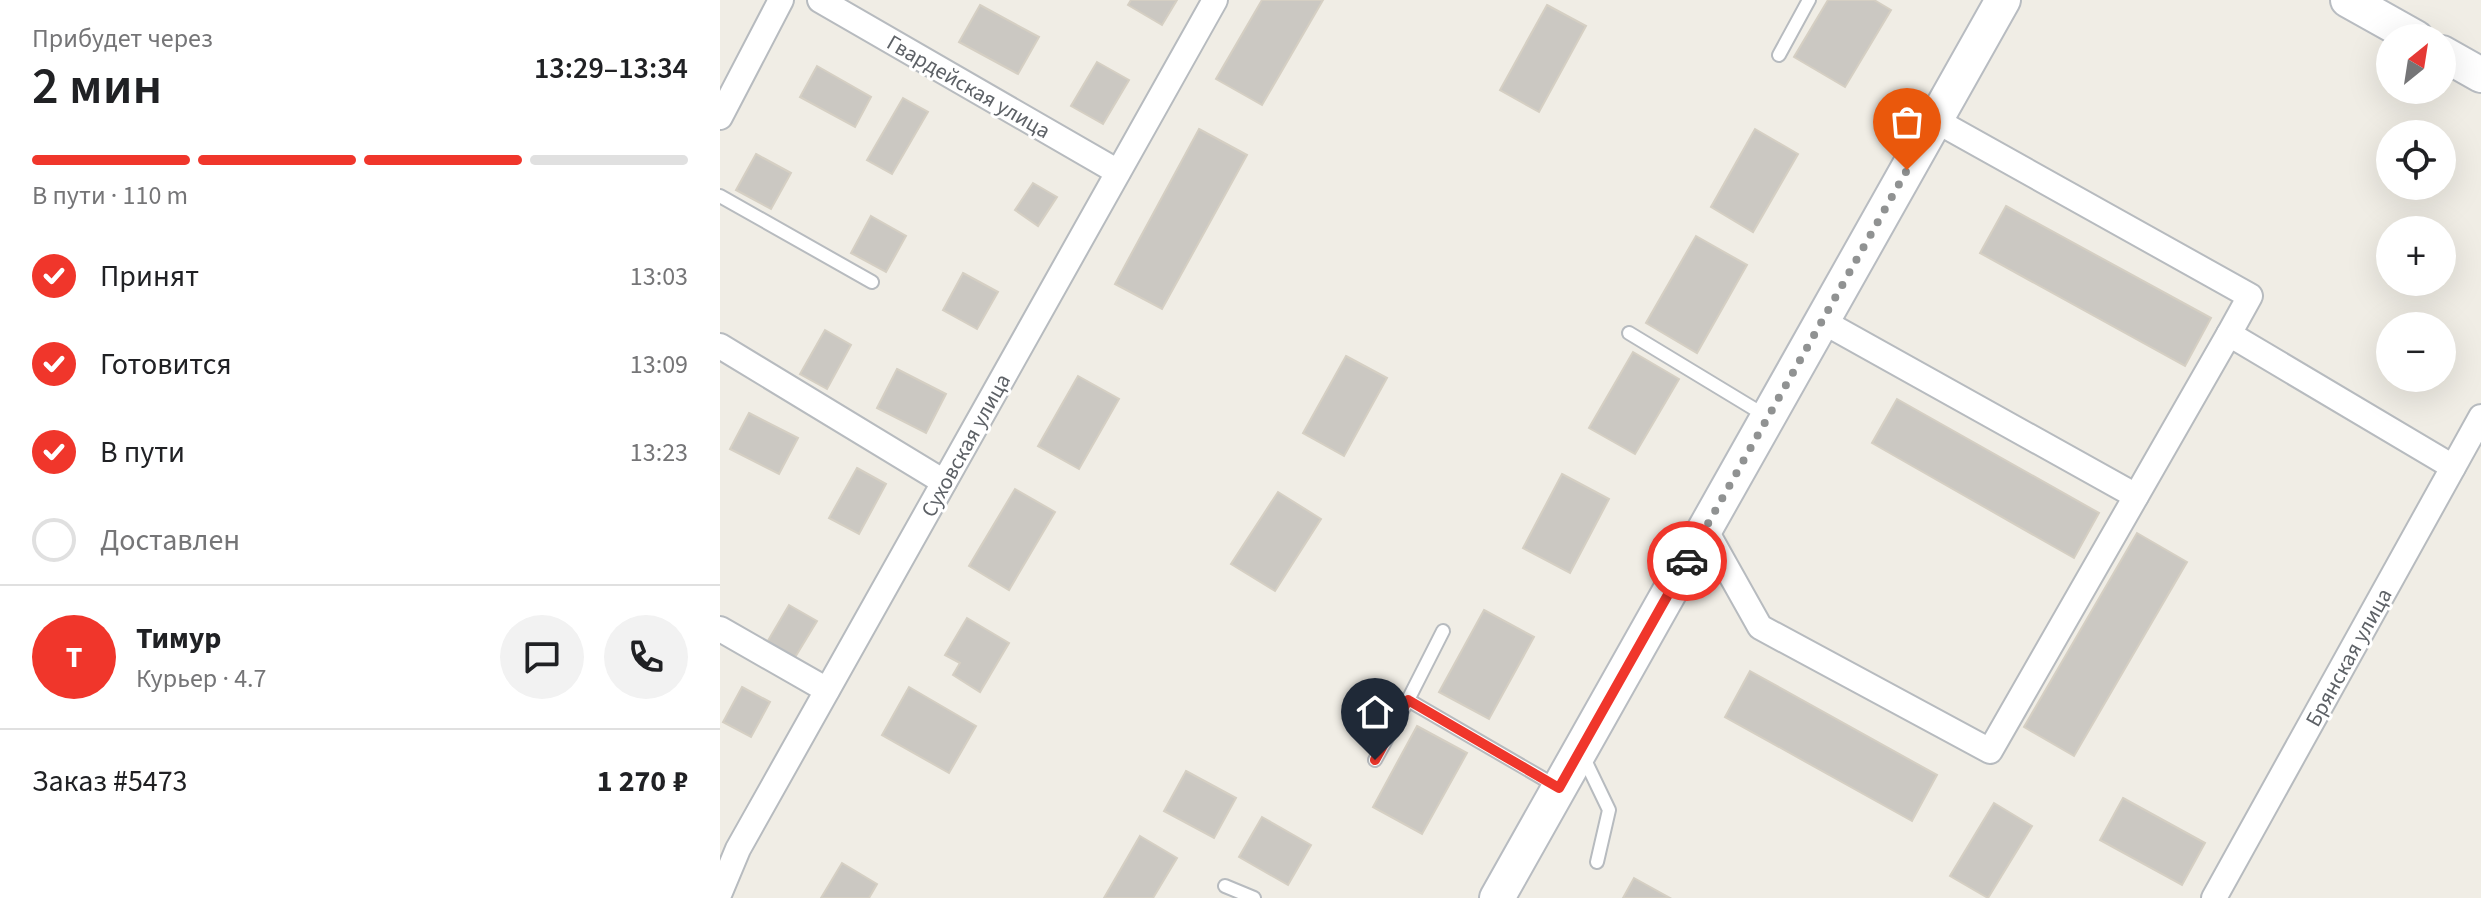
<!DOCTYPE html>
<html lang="ru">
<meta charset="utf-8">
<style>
:root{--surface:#fff;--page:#f2f2f2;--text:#202124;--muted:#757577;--line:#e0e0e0;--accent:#f0362b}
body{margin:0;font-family:"Source Sans 3",sans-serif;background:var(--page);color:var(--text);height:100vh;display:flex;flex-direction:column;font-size:30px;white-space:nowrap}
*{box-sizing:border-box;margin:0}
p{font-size:26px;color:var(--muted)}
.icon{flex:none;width:44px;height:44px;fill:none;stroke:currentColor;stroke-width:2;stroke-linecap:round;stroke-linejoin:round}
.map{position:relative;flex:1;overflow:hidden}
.panel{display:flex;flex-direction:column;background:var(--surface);width:720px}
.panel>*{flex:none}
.needle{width:52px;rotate:30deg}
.buttons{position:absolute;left:1656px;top:24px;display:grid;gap:16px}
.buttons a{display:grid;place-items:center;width:80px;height:80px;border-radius:50%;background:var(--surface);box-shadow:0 8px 32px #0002;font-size:40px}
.pin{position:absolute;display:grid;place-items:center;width:68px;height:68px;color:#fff;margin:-82px -34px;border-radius:50% 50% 50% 0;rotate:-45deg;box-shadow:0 0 8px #0007}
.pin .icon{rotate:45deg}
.courier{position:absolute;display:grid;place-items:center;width:80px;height:80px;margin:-40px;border:6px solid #f0362b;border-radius:50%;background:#fff;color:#222;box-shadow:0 2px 10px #0007}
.overview em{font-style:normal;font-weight:600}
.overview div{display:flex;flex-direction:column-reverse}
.overview{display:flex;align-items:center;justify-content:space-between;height:136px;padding:0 32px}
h1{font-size:52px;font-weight:600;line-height:60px}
.bar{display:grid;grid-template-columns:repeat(4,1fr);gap:12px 8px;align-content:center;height:96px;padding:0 32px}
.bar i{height:10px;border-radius:6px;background:var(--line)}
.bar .on{background:var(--accent)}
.bar p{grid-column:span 4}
.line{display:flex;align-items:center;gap:20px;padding:0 32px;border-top:2px solid var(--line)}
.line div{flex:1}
.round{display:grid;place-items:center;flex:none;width:84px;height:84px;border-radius:42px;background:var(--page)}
ol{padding:0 32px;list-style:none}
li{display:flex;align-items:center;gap:24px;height:88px}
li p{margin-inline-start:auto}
li .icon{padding:8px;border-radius:50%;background:var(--accent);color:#fff;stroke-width:4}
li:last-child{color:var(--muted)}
li i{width:44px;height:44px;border:4px solid var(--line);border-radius:50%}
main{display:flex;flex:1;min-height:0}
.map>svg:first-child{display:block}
.building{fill:#cbc8c2;stroke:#d5cfc3;stroke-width:2}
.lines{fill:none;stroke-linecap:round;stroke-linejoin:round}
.lane-casing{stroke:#b7bbbf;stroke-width:16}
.street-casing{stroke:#b7bbbf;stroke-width:28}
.secondary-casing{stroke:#b8bcc1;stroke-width:38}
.lane{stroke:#fff;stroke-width:12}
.street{stroke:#fff;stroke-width:24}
.secondary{stroke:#fff;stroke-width:34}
.done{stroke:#909292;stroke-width:8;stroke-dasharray:0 14.4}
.route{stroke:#f0362b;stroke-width:10}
.labels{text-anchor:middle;stroke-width:6;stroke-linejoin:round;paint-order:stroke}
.street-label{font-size:22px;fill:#5d6166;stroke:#fff}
</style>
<main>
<section class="panel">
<div class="overview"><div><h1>2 мин</h1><p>Прибудет через</p></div><em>13:29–13:34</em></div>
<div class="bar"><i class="on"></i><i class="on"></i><i class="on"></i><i></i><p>В пути · 110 m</p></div>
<ol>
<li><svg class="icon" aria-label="check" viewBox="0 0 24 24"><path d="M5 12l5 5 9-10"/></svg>Принят<p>13:03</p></li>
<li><svg class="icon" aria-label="check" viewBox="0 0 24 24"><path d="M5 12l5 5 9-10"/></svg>Готовится<p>13:09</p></li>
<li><svg class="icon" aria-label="check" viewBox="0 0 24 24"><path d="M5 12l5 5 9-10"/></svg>В пути<p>13:23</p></li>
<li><i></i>Доставлен</li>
</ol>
<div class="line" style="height:144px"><b class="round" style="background:var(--accent);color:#fff">Т</b><div><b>Тимур</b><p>Курьер · 4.7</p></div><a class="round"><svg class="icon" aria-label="chat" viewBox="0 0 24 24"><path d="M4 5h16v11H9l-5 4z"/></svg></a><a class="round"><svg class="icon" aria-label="phone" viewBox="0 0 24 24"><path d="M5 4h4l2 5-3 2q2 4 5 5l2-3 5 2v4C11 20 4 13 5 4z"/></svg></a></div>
<div class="line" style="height:104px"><div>Заказ #5473</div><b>1 270 ₽</b></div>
</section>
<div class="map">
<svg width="1761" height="898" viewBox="0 0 1761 898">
<rect width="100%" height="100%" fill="#f0ede5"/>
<g class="building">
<path d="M411,0H457L442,25L408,5Z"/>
<path d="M542,0H603L542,105L496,79Z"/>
<path d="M1108,0H1154L1171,10L1125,87L1074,57Z"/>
<path d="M260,5L319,37L298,74L239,42Z"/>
<path d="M827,5L866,26L819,112L780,90Z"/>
<path d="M377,62L409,80L383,124L351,106Z"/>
<path d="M97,66L151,97L135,127L80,97Z"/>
<path d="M183,98L208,112L172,174L147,160Z"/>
<path d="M479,129L527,155L442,309L395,284Z"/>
<path d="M1035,129L1078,154L1033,232L991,207Z"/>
<path d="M36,154L71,173L51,209L16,190Z"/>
<path d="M313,183L337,197L318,226L295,210Z"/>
<path d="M1286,206L1491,318L1465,366L1260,253Z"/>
<path d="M151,216L186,236L166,272L131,253Z"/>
<path d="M976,236L1027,265L977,353L926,323Z"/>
<path d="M243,273L278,292L257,329L223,310Z"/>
<path d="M105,330L131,345L107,389L80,374Z"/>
<path d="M913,352L959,379L915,454L869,428Z"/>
<path d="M626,356L667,378L624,456L583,433Z"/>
<path d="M177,369L226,394L206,433L157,408Z"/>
<path d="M358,376L399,399L359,469L318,446Z"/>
<path d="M1177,399L1379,513L1354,558L1152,443Z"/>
<path d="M29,413L78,438L59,474L10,449Z"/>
<path d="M137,468L166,484L139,534L109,518Z"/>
<path d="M842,474L889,499L850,573L803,548Z"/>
<path d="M295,489L335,512L289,590L249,566Z"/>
<path d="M558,492L601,519L555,591L511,564Z"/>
<path d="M1417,533L1467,562L1354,756L1304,727Z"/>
<path d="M69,605L97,621L74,659L46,644Z"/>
<path d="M764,610L814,637L769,719L719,692Z"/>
<path d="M247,618L289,643L260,692L233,675L240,663L225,655Z"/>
<path d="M1030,671L1217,775L1192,821L1005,717Z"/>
<path d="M22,687L50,702L31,737L3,722Z"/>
<path d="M189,687L256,726L229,773L162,735Z"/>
<path d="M697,726L747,753L702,834L653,807Z"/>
<path d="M466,771L516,798L494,838L444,811Z"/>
<path d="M1403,798L1485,843L1462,885L1380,840Z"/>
<path d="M1274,803L1312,826L1268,898L1230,876Z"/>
<path d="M542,817L591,845L568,885L519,857Z"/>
<path d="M420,836L457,858L433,898H384Z"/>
<path d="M122,863L157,884L149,898H101Z"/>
<path d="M914,878L950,898H903Z"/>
</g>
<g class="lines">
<defs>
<g id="lane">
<path d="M1059,55L1089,0"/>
<path d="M0,196L152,282"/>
<path d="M909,333L1046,416"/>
<path d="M688,700L723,631"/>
<path d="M863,756L889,810L877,862"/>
<path d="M655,760L688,700L836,786"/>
<path d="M505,886L534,898"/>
</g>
<g id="street">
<path d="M100,0L398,172"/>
<path d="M0,117L61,0"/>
<path d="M1215,120L1530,296L1509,334"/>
<path d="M1102,321L1416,496"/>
<path d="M0,346L224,482"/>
<path d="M985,529L1040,627L1270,751L1509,334L1733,467"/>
<path d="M0,629L107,690"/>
<path d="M0,892L18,849L495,0"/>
<path d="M1494,898L1761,417"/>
</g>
<g id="secondary">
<path d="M1628,0L1696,38"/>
<path d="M1722,53L1761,75"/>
<path d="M777,898L1283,0"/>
</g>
</defs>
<use href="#lane" class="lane-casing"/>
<use href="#street" class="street-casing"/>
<use href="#secondary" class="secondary-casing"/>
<use href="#lane" class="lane"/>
<use href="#street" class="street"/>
<use href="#secondary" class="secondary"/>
</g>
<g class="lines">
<path class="done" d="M967,561L1187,170"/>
<path class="route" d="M655,760L688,700L839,788L967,561"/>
</g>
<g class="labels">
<g class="street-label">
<text transform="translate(249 86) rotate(30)" y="8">Гвардейская улица</text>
<text transform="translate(245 445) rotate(-61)" y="8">Суховская улица</text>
<text transform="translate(1628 657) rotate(-61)" y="8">Брянская улица</text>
</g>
</g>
</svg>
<div class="buttons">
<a><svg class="needle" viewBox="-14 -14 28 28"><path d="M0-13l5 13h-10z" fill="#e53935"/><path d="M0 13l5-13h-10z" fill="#757577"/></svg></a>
<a><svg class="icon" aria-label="locate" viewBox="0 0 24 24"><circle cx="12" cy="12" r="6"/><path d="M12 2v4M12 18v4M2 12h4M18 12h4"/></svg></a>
<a>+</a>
<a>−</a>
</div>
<div class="pin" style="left:1187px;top:170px;background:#ea580c"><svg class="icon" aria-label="bag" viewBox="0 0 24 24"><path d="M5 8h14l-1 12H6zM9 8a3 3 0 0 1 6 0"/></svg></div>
<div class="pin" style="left:655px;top:760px;background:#1f2937"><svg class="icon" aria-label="home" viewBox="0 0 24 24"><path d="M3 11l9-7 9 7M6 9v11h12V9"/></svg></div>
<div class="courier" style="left:967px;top:561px"><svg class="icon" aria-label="car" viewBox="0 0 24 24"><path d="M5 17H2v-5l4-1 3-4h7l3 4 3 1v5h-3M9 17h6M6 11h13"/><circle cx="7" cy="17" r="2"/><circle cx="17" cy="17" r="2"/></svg></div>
</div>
</main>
